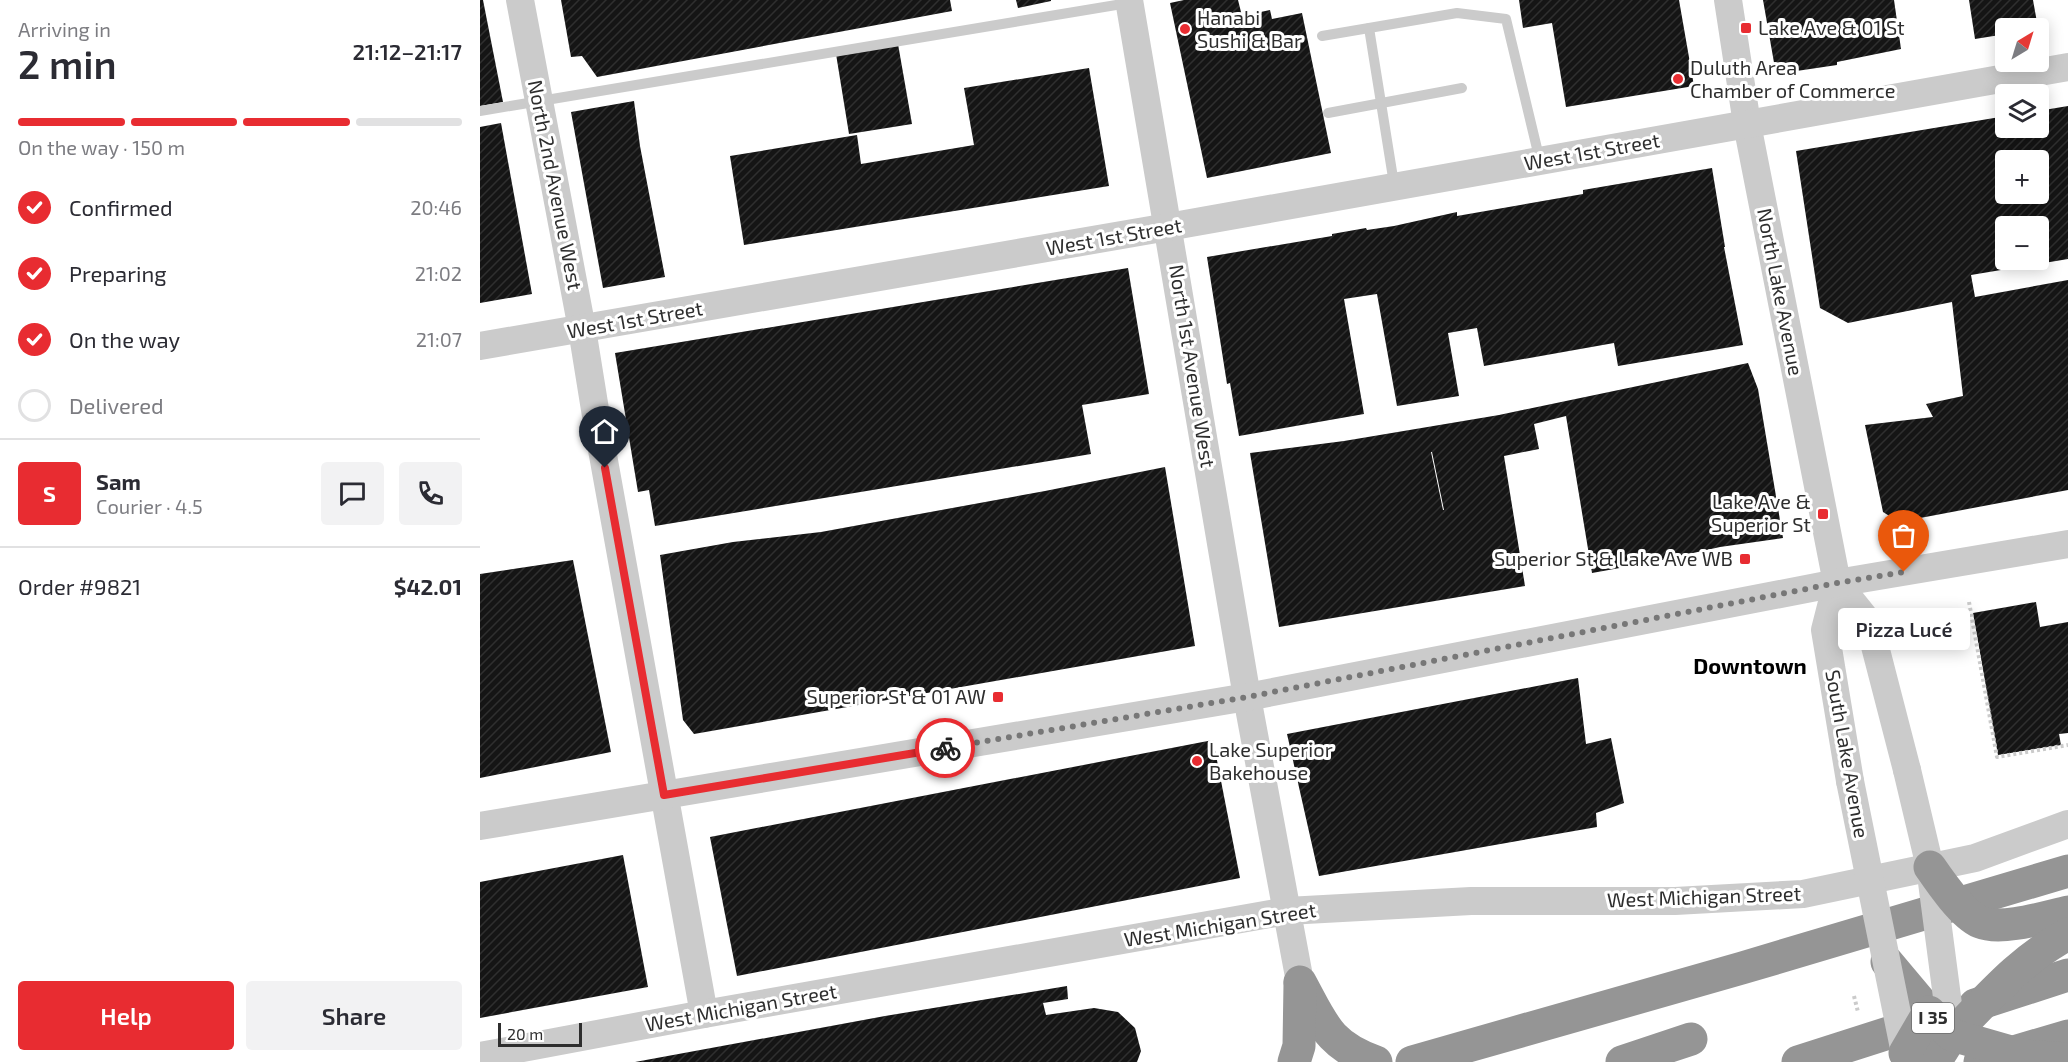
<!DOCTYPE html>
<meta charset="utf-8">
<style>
:root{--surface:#fff;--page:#f2f2f3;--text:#2b2b33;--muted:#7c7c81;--line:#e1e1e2;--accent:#e82c31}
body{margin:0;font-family:"Exo 2",sans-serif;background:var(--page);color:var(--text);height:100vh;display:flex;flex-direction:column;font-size:22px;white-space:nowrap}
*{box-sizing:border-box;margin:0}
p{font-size:20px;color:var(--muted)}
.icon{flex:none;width:33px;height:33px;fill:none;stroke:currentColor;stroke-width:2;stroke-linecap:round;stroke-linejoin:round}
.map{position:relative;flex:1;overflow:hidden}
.drawer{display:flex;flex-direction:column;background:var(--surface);width:480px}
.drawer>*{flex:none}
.needle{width:39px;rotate:38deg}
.tools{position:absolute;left:1515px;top:18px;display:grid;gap:12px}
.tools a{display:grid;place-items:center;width:54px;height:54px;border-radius:6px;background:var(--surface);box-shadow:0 3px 15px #0003;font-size:30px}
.scale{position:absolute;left:18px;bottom:15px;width:84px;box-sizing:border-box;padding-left:6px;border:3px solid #2e2e2e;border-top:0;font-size:16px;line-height:21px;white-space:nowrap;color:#2e2e2e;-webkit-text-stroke:4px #fff;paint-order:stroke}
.pin{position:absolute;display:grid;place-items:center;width:51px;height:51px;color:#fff;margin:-62px -26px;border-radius:50% 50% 50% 0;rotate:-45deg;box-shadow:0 0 6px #0007}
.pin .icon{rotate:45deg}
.courier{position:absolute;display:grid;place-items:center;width:60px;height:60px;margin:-30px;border:4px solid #e82c31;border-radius:50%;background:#fff;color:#222;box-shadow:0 2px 8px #0007}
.bubble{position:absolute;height:42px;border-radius:6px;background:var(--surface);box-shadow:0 3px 15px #0003;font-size:20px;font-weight:600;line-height:42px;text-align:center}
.headline em{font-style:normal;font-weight:600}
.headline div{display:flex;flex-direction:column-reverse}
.headline{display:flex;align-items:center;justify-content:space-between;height:102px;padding:0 18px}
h1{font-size:39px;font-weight:600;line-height:45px}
.bar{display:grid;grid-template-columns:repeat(4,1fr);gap:9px 6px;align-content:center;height:72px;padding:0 18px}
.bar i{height:8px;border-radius:4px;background:var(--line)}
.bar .selected{background:var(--accent)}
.bar p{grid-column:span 4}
.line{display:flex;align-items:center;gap:15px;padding:0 18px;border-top:2px solid var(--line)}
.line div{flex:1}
.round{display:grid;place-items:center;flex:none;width:63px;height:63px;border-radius:6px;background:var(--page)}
ol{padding:0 18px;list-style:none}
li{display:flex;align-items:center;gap:18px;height:66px}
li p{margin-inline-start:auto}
li .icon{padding:6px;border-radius:50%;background:var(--accent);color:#fff;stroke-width:4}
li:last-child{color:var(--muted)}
li i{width:33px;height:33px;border:3px solid var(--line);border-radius:50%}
.cta{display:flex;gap:12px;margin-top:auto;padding:12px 18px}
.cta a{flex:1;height:69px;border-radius:6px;background:var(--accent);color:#fff;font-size:24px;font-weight:600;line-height:69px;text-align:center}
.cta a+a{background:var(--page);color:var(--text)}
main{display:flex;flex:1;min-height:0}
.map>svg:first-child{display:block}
.building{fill:url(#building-hatch);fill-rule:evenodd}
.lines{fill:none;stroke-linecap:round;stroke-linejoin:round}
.path{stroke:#cbcbcb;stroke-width:4;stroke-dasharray:3 3;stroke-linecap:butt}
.service{stroke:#cbcbcb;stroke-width:10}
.tertiary{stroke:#cbcbcb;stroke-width:28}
.motorway{stroke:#959595;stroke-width:33}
.tertiary-bridge{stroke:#cbcbcb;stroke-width:28}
.motorway-bridge{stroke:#959595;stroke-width:33}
.done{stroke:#777;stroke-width:6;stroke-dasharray:0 10.8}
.route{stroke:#e82c31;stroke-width:8}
.poi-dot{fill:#e82c31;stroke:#fff;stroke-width:2}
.labels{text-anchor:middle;stroke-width:6;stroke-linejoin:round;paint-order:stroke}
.shield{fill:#fff;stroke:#6d6d6d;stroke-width:1.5}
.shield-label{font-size:18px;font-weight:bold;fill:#2e2e2e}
.poi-label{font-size:20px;fill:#2e2e2e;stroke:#fff;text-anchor:start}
.street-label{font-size:20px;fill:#2e2e2e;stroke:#fff}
.quarter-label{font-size:22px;font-weight:bold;fill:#000;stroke:#fff}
</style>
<main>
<section class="drawer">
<div class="headline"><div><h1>2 min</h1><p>Arriving in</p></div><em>21:12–21:17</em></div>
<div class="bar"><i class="selected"></i><i class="selected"></i><i class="selected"></i><i></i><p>On the way · 150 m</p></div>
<ol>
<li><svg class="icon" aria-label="check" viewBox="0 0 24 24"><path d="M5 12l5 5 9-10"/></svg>Confirmed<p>20:46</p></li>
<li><svg class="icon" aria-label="check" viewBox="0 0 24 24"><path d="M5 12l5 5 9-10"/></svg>Preparing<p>21:02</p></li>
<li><svg class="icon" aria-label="check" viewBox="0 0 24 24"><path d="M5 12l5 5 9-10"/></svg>On the way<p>21:07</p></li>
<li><i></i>Delivered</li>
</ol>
<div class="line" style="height:108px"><b class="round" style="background:var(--accent);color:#fff">S</b><div><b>Sam</b><p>Courier · 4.5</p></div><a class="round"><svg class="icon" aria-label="chat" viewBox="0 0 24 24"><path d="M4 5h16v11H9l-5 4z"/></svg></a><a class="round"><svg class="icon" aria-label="phone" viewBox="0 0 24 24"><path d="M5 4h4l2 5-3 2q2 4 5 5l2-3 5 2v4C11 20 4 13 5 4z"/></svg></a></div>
<div class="line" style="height:78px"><div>Order #9821</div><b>$42.01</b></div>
<div class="cta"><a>Help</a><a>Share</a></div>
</section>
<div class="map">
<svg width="1588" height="1062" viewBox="0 0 1588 1062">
<defs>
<pattern id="building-hatch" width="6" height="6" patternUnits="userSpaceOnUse" patternTransform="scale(1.5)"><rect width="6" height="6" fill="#151515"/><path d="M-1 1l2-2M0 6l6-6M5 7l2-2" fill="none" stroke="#2f2f2f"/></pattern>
</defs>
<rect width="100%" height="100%" fill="#fff"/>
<g class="building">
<path d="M0,0H3L23,102L0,106Z"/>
<path d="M81,0H470L472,11L117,77L102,56L91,57Z"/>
<path d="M536,0H571V1L538,8Z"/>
<path d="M704,0H758L762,16L790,10L792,19L822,13L851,153L727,178L690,3Z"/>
<path d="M1039,0H1199L1214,86L1086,107L1072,23L1043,28Z"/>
<path d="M1283,0H1414L1421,49L1357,62V65L1296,74Z"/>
<path d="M1489,0H1553L1558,28H1526V34L1495,39Z"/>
<path d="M418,44L432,124L369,134L356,54Z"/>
<path d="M609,68L629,186L264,245L250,156L377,135L381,164L494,145L484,88Z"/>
<path d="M154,101L160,146L185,277L123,288L91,112Z"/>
<path d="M1588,106V259L1491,275L1495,297L1588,280V490L1419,522L1403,512L1385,425L1453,417L1446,404L1483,396L1472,302L1368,323L1340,308L1316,151L1526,116V128H1558V111ZM1526,160H1558V194H1526ZM1526,226H1558V260H1526Z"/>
<path d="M21,123L52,294L0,303V127Z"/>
<path d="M1232,168L1245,247H1244L1263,345L1138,366L1134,343L1004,366L997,328L968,333L979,396L917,406L897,294L864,299L884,414L759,436L750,383L747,384L727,257L852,236V234L886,228L887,230L914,226L977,212V216L1103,194V190Z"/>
<path d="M648,268L669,394L602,405L611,454L175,526L169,490L158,492L135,353Z"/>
<path d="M1268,363L1278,389L1303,538L1240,547L1173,562L1112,573L1086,416L1054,424L1059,449L1024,456L1045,586L799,627L770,453L864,441L1019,415ZM951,452H952L964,510H963Z"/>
<path d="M685,467L715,646L214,734L203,720L180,555L253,542L341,532L565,491Z"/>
<path d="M93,560L131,752L0,778V574Z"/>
<path d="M1556,602L1560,627L1588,622V733L1579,734L1581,745L1518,755L1493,613Z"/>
<path d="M1098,678L1106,744L1131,738L1144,803L1116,813L1117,827L839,876L807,734Z"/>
<path d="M733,740L760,878L257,976L230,837Z"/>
<path d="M143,855L168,987L0,1018V882Z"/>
<path d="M587,986L588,999L563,1003L566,1015L614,1008L638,1012L655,1028L661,1051L657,1062H155L405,1016Z"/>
</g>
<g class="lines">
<g class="path">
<path d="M1489,602L1517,757L1588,745"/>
<path d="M1374,996L1378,1012"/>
</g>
<g class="service">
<path d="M889,28L914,184"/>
<path d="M842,36L977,13L1026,19L1060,161"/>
<path d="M0,111L648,3"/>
<path d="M848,113L982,88"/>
</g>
<g class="tertiary">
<path d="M40,0L102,329L117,422L224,1014"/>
<path d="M649,0L767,697L820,982"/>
<path d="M1248,0L1267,124L1357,583L1345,630L1370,781"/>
<path d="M0,346L688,227L1588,67"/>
<path d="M1357,583L1389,623L1427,770"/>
<path d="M0,826L767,697L1357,583L1588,544"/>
<path d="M0,1056L224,1014L807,911L991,901H1195L1323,894L1495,858L1588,824"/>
</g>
<g class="motorway">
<path d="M1407,962L1449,1012"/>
<path d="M820,982C843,1024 848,1045 896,1062"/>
<path d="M1495,1005L1588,975"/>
<path d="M814,1062L819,1046L820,984"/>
<path d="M932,1062L1262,968L1588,871"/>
<path d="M1142,1062L1211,1039"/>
<path d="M1318,1062L1449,1020"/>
<path d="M1455,1062L1472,1035"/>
<path d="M1500,1062L1588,1036"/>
</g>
<g class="tertiary-bridge">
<path d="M1427,770L1450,867L1472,1035"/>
<path d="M1370,781L1425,1053"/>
</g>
<g class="motorway-bridge">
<path d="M1450,867C1461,883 1483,915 1500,922C1521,931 1566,917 1588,912"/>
<path d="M1472,1035C1509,997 1540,960 1588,934"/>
<path d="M1425,1053L1449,1012L1472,1035L1545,1056L1588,1059"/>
</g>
</g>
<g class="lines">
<path class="done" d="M465,748L767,697L1357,583L1424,572"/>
<path class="route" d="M125,468L184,795L465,748"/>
</g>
<g class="poi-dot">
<rect x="1260" y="22" width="12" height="12" rx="3"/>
<circle cx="705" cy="29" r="6"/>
<circle cx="1198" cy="79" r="6"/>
<rect x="1337" y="508" width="12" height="12" rx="3"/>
<rect x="1259" y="553" width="12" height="12" rx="3"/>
<rect x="512" y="691" width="12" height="12" rx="3"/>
<circle cx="717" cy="761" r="6"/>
</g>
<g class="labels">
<rect class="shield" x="1432" y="1003" width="42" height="30" rx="4.5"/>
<g class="shield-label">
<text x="1453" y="1024">I 35</text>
</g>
<g class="poi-label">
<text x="717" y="25">Hanabi<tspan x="717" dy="23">Sushi &amp; Bar</tspan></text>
<text x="1278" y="35">Lake Ave &amp; 01 St</text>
<text x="1210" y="75">Duluth Area<tspan x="1210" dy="23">Chamber of Commerce</tspan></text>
<text x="1331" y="509" text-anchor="end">Lake Ave &amp;<tspan x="1331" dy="23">Superior St</tspan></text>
<text x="1253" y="566" text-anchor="end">Superior St &amp; Lake Ave WB</text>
<text x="506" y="704" text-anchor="end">Superior St &amp; 01 AW</text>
<text x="729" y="757">Lake Superior<tspan x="729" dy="23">Bakehouse</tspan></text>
</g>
<g class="street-label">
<text transform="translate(1112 152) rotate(-10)" y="7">West 1st Street</text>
<text transform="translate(75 185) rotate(79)" y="7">North 2nd Avenue West</text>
<text transform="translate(634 237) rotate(-10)" y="7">West 1st Street</text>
<text transform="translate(1300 292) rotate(79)" y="7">North Lake Avenue</text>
<text transform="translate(155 320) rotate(-10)" y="7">West 1st Street</text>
<text transform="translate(712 366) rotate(81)" y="7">North 1st Avenue West</text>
<text transform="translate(1367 754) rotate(80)" y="7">South Lake Avenue</text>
<text transform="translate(1224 897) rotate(-2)" y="7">West Michigan Street</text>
<text transform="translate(740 925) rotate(-9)" y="7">West Michigan Street</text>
<text transform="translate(261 1008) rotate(-10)" y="7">West Michigan Street</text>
</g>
<g class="quarter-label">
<text x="1270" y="674">Downtown</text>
</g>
</g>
</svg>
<div class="tools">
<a><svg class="needle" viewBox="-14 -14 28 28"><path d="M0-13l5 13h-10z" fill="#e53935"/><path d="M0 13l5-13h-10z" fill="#7c7c81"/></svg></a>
<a><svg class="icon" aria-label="layers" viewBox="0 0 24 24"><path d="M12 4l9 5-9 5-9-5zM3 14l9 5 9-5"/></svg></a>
<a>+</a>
<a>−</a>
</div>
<div class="scale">20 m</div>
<div class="pin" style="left:1424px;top:572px;background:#ea580c"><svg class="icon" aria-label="bag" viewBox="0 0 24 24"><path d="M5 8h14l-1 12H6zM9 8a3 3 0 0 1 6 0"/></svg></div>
<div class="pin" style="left:125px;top:468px;background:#1f2937"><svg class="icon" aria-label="home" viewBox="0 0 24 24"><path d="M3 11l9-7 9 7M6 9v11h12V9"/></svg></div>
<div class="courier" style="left:465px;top:748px"><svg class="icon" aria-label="bike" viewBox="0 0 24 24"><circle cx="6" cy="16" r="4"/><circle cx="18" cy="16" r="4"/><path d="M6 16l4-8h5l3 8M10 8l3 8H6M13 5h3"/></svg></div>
<div class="bubble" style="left:1358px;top:608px;width:132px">Pizza Lucé</div>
</div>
</main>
